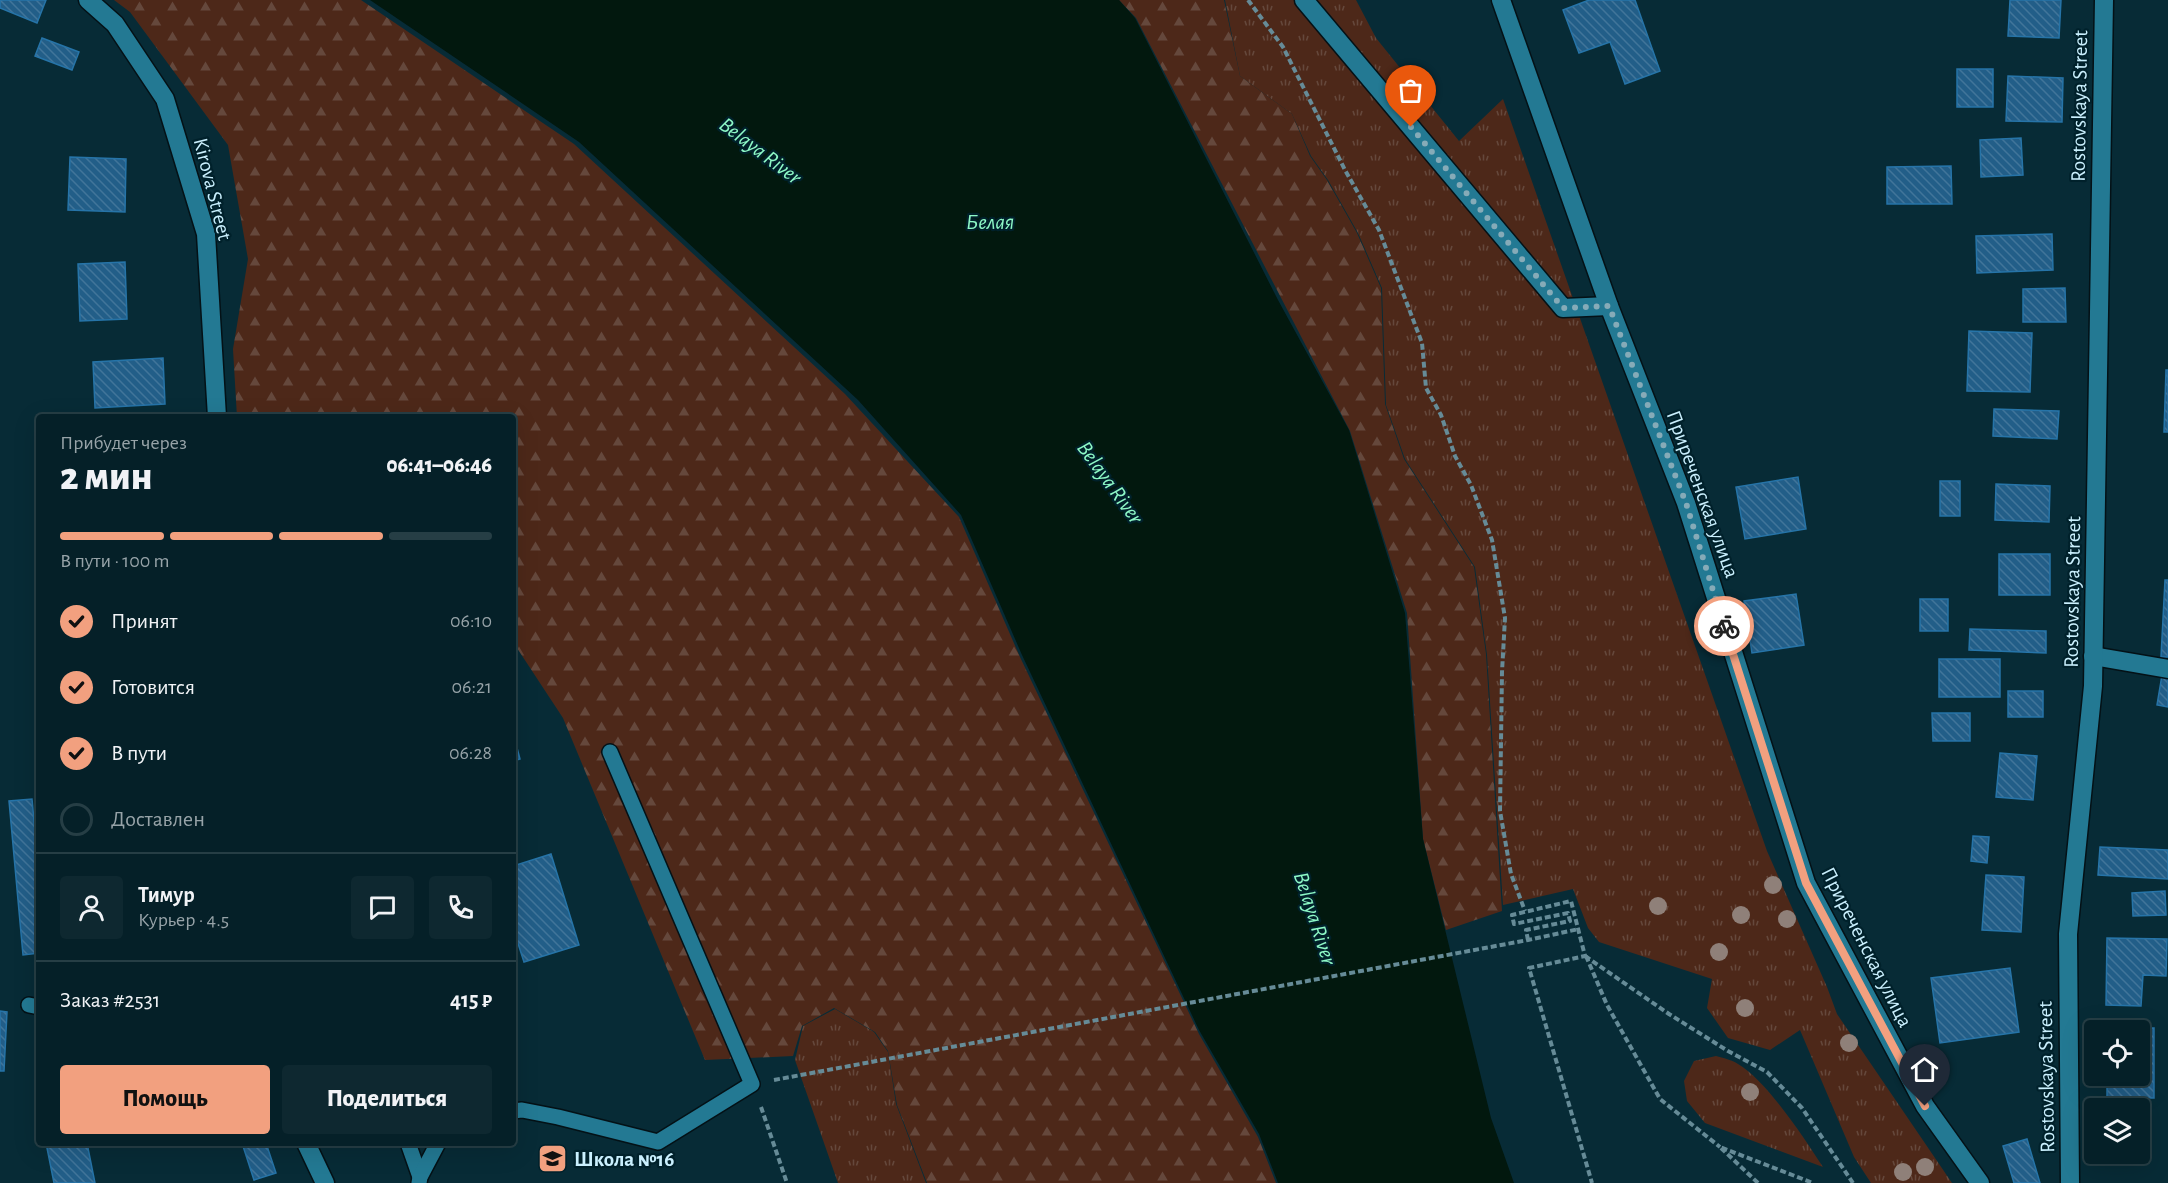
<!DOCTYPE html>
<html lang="ru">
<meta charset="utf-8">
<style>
:root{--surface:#052028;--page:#0e2830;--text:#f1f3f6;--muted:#97a3a8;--line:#263e45;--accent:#f2a07f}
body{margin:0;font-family:"Alegreya Sans",sans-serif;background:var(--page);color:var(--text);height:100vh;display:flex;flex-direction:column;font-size:22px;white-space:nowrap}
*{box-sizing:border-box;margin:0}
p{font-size:20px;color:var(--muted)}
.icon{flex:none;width:33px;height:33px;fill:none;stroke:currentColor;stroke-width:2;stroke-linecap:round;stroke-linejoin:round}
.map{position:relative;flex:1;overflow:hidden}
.drawer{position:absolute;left:36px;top:414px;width:480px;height:732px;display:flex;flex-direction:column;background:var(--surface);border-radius:6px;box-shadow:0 6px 24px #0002,0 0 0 2px var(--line)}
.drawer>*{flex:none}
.buttons{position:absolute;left:2084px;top:1020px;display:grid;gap:12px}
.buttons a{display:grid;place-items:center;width:66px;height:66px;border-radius:6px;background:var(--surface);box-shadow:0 6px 24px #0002,0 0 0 2px var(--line);font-size:30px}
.pin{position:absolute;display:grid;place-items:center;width:51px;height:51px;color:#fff;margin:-62px -26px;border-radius:50% 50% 50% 0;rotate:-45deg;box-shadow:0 0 6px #0007}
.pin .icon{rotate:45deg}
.courier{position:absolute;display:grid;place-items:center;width:60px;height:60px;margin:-30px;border:4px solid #f2a07f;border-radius:50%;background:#fff;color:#222;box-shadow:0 2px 8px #0007}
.overview em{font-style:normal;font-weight:800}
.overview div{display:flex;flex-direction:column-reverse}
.overview{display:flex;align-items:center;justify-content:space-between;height:102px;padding:0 24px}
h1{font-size:39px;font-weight:800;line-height:45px}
.bar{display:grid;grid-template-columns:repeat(4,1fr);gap:9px 6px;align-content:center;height:72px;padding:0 24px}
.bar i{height:8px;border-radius:4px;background:var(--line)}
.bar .active{background:var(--accent)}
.bar p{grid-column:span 4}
.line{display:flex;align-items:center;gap:15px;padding:0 24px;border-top:2px solid var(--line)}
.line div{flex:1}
.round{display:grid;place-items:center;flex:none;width:63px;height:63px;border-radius:6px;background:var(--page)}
ol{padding:0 24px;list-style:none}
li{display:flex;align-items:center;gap:18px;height:66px}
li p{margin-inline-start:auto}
li .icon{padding:6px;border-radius:50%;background:var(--accent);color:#111;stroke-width:4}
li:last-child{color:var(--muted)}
li i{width:33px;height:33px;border:3px solid var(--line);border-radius:50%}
.cta{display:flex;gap:12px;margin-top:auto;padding:12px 24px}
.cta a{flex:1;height:69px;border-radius:6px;background:var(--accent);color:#111;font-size:24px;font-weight:800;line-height:69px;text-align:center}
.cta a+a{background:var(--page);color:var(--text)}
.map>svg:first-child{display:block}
.grass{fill:url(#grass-tufts)}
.forest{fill:url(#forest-firs)}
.water{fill:#02180e}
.building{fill:url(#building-back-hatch);stroke:#2674a8;stroke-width:1.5}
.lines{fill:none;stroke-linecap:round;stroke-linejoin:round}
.lane-casing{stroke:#041116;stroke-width:18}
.street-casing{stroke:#041116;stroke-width:21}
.path{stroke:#668b97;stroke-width:4;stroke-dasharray:6 3;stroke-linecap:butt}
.lane{stroke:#237993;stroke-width:15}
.street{stroke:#237993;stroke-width:18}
.tree{fill:#8f8079}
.done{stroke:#86abb8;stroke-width:6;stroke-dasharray:0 10.8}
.route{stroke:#f2a07f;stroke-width:8}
.labels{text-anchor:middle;stroke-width:4.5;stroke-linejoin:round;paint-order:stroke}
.street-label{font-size:21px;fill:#caf0fe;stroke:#00212b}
.poi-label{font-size:21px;font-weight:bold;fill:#caf0fe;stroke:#00212b;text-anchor:start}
.water-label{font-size:22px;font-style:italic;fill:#8ef9c7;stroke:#00212b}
</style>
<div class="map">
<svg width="2168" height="1183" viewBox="0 0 2168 1183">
<defs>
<pattern id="grass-tufts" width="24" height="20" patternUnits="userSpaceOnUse" patternTransform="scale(1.5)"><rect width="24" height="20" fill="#4d2819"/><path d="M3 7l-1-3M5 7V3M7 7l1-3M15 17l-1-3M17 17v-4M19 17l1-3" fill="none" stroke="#65483c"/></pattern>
<pattern id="forest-firs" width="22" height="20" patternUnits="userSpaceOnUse" patternTransform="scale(1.5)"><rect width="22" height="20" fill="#4d2819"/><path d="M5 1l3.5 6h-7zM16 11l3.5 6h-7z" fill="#65483c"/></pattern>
<pattern id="building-back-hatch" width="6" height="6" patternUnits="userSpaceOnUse" patternTransform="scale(1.5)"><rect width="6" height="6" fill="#225e88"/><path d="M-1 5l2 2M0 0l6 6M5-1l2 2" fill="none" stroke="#41759a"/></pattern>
</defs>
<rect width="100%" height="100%" fill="#072b36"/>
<g class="grass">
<path d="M1225,0H1356L1376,38L1459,141L1503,99L1767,851L1827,987L1837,1014L1952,1183H1871L1854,1157L1800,1030L1770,1050L1728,1038L1707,1008L1712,979L1599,942L1588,928L1573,889L1503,905L1487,655L1475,567L1405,459L1386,405L1382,288L1358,233L1328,180L1311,156L1292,114L1240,76Z"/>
<path d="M835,1009L874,1032L888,1052L896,1104L926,1183H838L795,1060L803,1026Z"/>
<path d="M1716,1056C1723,1058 1732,1060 1738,1064C1767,1081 1804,1138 1823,1167L1705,1123L1687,1101L1684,1081L1694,1061Z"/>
</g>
<g class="forest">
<path d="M114,0H361L574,144L845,394L959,517L1020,657L1199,1034L1258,1137L1276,1183H927L897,1105L888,1051L875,1032L834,1008L802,1026L793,1056L705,1060L563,718L513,642V417H237L233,349L248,259L228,145L130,12Z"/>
<path d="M1119,0H1224L1240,76L1292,114L1310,156L1327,180L1357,233L1381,288L1385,404L1404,459L1474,567L1486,654L1502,911L1446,930L1423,839L1407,613L1350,431L1136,18Z"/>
</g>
<path class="water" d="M370,0H1119L1135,18L1278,300L1349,430L1405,613L1423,839L1491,1118L1514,1183H1278L1259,1134L1199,1030L1022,655L961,515L858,400L579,142Z"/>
<g class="building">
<path d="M0,0H46L37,23L0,8Z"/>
<path d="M1589,0H1635L1660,71L1625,84L1610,42L1579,53L1563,10Z"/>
<path d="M2010,0H2061L2059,38L2008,36Z"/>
<path d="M42,38L79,52L72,70L35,56Z"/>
<rect x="1957" y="69" width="36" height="38"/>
<path d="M2008,76L2063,78L2062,122L2006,121Z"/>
<path d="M2021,138L2023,175L1981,177L1980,140Z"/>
<path d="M70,157L126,159L125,212L68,210Z"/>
<path d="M1951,166L1952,204H1887V167Z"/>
<path d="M2052,234L2053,270L1977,273L1976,236Z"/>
<path d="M125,262L127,319L80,321L78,264Z"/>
<path d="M2065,288L2066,322H2023V289Z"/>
<path d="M1969,331L2032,333L2030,392L1967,391Z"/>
<path d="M163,358L165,404L95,408L93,362Z"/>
<path d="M2166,370H2168V432H2164Z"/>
<path d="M1994,409L2059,411L2057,439L1993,436Z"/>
<path d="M1798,477L1806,529L1745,539L1736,487Z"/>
<rect x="1940" y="481" width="20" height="35"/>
<path d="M1996,484L2050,486L2049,522L1995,520Z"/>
<rect x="1999" y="554" width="51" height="41"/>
<path d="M2165,580H2168V657H2161Z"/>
<path d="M1796,594L1804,645L1752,653L1744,601Z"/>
<rect x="1920" y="599" width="28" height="32"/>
<path d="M1970,629L2046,631V653L1969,650Z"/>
<rect x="1939" y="659" width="61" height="38"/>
<path d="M2162,675L2168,676V707L2157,705Z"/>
<rect x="2008" y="691" width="35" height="26"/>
<path d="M1932,713H1970V741H1933Z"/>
<path d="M513,733L520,759L513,761Z"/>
<path d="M2000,753L2037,756L2033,800L1996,797Z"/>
<path d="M32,799L39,875V953L23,955L9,801Z"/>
<path d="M1973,836L1989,837L1987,863L1971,861Z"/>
<path d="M2100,847L2168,850V879L2098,875Z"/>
<path d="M551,854L579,945L524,962L513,928V866Z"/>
<path d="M1986,875L2024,877L2021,932L1982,930Z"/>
<path d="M2165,891L2166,915L2133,916L2132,893Z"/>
<path d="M2107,938L2167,939L2166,976L2143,975L2141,1006L2106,1005Z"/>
<path d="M2010,968L2019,1032L1940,1043L1931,978Z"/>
<path d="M0,1011L7,1012L4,1071H0Z"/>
<path d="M2107,1028H2154V1098H2107V1076H2139V1030H2107Z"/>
<path d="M2027,1139L2040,1183H2014L2003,1146Z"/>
<path d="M46,1143H87L95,1183H54Z"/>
<path d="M242,1143H266L276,1173L254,1180Z"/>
</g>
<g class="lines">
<defs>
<g id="lane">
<path d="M29,1005L39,1007"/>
<path d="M513,1111L522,1110L558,1117L658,1142L752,1084L610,752"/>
<path d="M408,1143L420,1177"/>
<path d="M419,1183L420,1177L438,1143"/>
</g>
<g id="street">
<path d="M88,0L115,24L165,99L206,234L217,417"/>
<path d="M1304,0L1563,308L1609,306"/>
<path d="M1501,0L1609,306L1686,503L1806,883L1925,1106L1980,1183"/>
<path d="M2093,656L2168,669"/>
<path d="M306,1143L325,1183"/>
<path d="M2070,1183L2068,934L2093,686L2104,0"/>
</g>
</defs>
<use href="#lane" class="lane-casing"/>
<use href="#street" class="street-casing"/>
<g class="path">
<path d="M1248,0L1283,47L1345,170L1379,230L1422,343L1426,388L1441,415L1455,456L1471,485L1492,540L1505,618L1502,672L1500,811L1511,874L1525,911"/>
<path d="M1528,940L1526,930L1570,921L1568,913L1514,924L1512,915L1571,901L1585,956L1529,968L1592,1183"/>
<path d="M1585,956L1669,1014L1728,1051L1767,1072L1802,1108L1853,1183"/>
<path d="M1586,956L1607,1005L1660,1099L1720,1147"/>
<path d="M774,1080L1528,940L1579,929"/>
<path d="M761,1107L787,1183"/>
<path d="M1758,1183L1720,1147L1813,1183"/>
</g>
<use href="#lane" class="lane"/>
<use href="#street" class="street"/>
</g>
<g class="tree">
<circle cx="1773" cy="885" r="9"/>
<circle cx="1658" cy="906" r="9"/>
<circle cx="1741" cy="915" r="9"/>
<circle cx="1787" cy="919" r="9"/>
<circle cx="1719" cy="952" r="9"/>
<circle cx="1745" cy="1008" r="9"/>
<circle cx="1849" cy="1043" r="9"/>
<circle cx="1750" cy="1092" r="9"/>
<circle cx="1925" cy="1167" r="9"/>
<circle cx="1903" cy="1172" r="9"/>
</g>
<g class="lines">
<path class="done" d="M1411,127L1563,308L1609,306L1686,503L1724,626"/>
<path class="route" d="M1724,626L1806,883L1925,1106"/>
</g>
<defs>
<symbol id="school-square" viewBox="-11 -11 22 22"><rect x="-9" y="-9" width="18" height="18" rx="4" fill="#f2a07f" stroke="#00212b"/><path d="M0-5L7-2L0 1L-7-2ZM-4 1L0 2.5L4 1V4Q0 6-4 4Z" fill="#111"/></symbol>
</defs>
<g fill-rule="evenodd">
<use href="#school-square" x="536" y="1142" width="33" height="33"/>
</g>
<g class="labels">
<g class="street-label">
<text transform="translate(2079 106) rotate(-89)" y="7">Rostovskaya Street</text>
<text transform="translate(213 189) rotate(76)" y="7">Kirova Street</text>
<text transform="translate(1703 494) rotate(70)" y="7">Приреченская улица</text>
<text transform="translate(2072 592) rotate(-89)" y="7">Rostovskaya Street</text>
<text transform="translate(1867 947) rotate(63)" y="7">Приреченская улица</text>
<text transform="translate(2046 1077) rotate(-91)" y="7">Rostovskaya Street</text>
</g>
<g class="poi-label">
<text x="574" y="1166">Школа №16</text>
</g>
<g class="water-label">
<text transform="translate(761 150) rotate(37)" y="8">Belaya River</text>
<text x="990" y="229">Белая</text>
<text transform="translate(1111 482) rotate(54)" y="8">Belaya River</text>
<text transform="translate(1316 918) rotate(72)" y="8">Belaya River</text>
</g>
</g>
</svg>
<div class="buttons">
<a><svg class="icon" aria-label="locate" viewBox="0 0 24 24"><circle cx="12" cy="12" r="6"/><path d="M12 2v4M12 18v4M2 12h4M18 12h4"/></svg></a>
<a><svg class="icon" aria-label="layers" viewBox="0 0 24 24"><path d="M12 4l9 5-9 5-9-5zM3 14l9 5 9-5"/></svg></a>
</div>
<div class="pin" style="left:1411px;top:127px;background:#ea580c"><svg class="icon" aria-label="bag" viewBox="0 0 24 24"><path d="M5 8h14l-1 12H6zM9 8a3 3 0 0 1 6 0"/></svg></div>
<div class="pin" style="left:1925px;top:1106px;background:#1f2937"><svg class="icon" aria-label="home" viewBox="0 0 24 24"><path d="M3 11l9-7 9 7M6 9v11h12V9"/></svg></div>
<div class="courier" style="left:1724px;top:626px"><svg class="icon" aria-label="bike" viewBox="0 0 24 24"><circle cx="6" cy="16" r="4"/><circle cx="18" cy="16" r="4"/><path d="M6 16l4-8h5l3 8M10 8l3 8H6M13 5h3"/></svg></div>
<section class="drawer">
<div class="overview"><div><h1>2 мин</h1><p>Прибудет через</p></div><em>06:41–06:46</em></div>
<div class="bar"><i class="active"></i><i class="active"></i><i class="active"></i><i></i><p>В пути · 100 m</p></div>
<ol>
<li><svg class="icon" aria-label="check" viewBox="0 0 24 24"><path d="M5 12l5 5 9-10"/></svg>Принят<p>06:10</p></li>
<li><svg class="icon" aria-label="check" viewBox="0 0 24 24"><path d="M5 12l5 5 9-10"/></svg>Готовится<p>06:21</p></li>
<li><svg class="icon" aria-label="check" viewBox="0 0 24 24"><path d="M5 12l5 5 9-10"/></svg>В пути<p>06:28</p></li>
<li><i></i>Доставлен</li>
</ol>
<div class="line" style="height:108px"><a class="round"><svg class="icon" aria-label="person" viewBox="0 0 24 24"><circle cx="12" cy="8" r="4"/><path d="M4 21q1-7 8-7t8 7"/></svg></a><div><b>Тимур</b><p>Курьер · 4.5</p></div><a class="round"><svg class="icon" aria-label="chat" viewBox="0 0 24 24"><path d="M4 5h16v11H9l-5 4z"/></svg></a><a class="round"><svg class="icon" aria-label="phone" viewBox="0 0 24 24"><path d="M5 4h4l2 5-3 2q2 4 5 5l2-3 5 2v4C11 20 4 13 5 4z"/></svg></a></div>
<div class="line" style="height:78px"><div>Заказ #2531</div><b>415 ₽</b></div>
<div class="cta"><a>Помощь</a><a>Поделиться</a></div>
</section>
</div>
